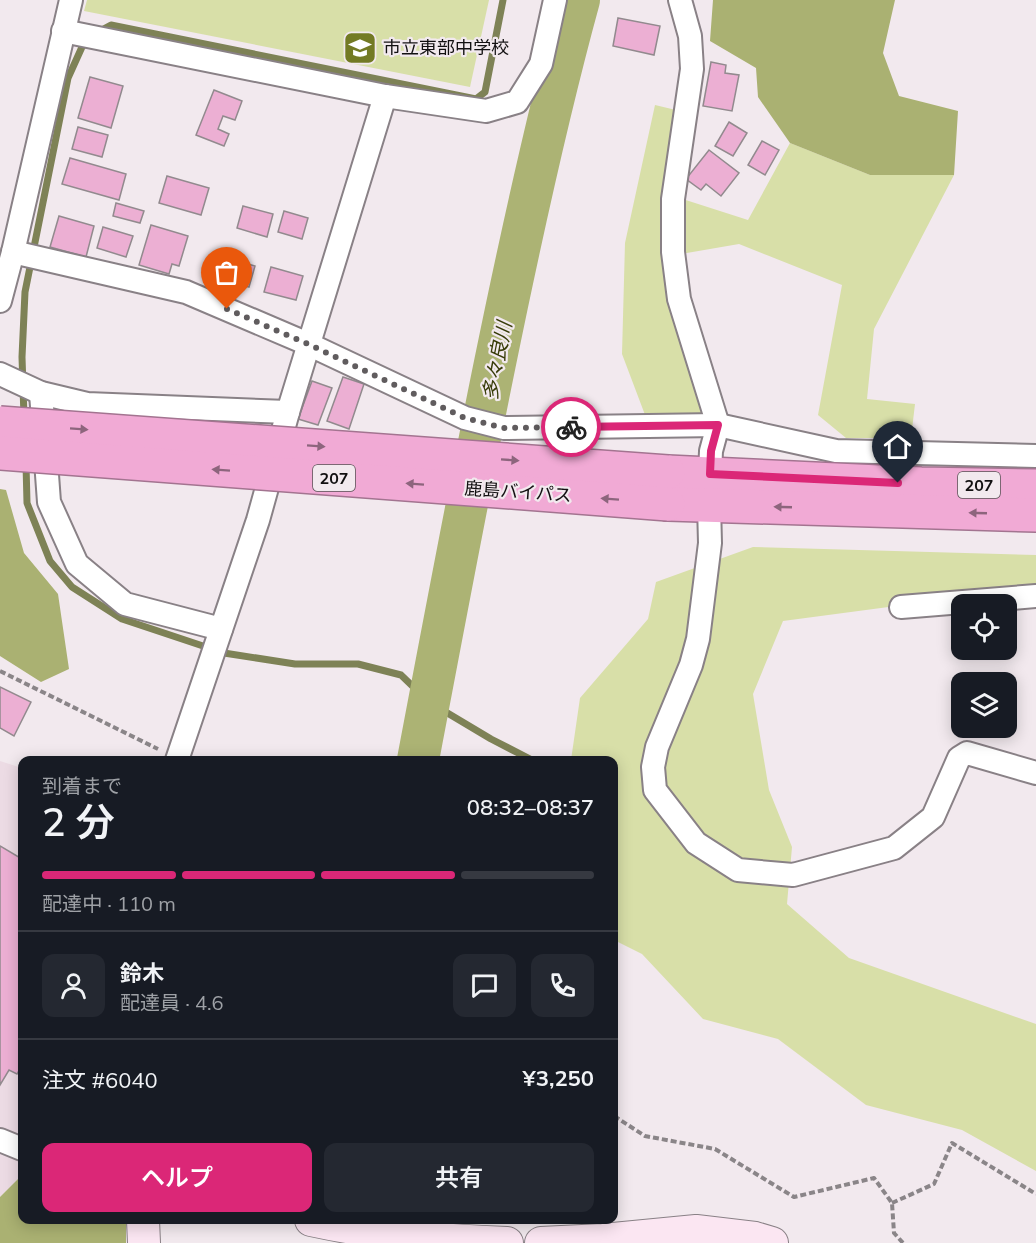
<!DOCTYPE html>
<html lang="ja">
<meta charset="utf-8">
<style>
:root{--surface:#171b24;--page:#242831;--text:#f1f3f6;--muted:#9ea1a6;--line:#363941;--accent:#db2777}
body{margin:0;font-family:Mulish,"Noto Sans JP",sans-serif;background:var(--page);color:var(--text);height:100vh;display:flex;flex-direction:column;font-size:22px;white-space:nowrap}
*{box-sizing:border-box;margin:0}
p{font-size:20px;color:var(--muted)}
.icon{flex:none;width:33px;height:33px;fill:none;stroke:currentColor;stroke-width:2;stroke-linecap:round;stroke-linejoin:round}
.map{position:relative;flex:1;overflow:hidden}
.panel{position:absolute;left:18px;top:756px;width:600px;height:468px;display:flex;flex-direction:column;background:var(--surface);border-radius:12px;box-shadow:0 3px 15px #0003}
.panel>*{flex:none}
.controls{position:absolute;left:951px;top:594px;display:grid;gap:12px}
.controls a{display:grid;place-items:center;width:66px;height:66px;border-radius:12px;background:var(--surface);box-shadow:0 3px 15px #0003;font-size:30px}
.pin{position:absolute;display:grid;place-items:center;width:51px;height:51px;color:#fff;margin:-62px -26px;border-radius:50% 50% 50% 0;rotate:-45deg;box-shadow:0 0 6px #0007}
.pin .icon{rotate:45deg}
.courier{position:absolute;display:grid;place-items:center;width:60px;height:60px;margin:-30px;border:4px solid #db2777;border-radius:50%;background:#fff;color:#222;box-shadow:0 2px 8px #0007}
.summary em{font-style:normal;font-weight:600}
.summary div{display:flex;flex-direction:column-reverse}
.summary{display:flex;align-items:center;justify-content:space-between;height:102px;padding:0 24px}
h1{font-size:39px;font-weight:600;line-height:45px}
.bar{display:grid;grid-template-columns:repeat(4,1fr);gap:9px 6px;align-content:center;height:72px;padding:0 24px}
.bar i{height:8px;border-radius:4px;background:var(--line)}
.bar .selected{background:var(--accent)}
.bar p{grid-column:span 4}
.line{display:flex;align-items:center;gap:15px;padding:0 24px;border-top:2px solid var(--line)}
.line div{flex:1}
.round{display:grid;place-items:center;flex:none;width:63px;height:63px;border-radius:12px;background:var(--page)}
.primary-button{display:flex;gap:12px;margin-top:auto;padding:12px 24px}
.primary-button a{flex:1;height:69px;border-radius:12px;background:var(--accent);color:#fff;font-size:24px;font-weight:600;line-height:69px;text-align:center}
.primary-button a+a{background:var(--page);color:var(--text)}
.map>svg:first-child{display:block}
.built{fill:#ecdbe4}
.green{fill:#d8dfa8}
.forest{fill:#aab172}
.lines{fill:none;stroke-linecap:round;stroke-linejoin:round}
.stream{stroke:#7e8256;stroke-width:7}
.river{stroke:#acb374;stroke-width:42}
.building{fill:#ecafd3;stroke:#928a8e;stroke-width:1.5}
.street-casing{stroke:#898186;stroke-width:26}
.secondary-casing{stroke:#898186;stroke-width:34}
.highway-casing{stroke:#a37490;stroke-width:36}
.path{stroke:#8a8588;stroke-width:4;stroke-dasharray:6 3;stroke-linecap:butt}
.street{stroke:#fff;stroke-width:22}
.secondary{stroke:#fbe6f2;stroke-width:32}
.highway{stroke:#f1aad5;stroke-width:33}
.highway-bridge-casing{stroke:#a37490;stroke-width:36;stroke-linecap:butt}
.highway-bridge{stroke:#f1aad5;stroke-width:33}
.oneway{fill:#8d657d}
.done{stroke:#605c5e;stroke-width:6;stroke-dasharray:0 10.8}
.route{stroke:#db2777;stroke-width:8}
.labels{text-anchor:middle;stroke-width:4.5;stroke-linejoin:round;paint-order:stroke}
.shield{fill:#f2e9ee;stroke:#555153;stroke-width:1.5}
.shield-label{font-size:16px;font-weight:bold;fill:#121011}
.poi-label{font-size:18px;fill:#121011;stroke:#f2e9ee;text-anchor:start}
.street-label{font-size:18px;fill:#121011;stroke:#f2e9ee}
.water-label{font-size:20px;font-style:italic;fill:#383c09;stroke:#f2e9ee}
</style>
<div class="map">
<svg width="1036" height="1243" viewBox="0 0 1036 1243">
<rect width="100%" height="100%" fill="#f2e9ee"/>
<path class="built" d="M0,761L22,768V1178L20,1177L0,1197Z"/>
<g class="green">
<path d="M87,0H489L470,87L84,11Z"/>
<path d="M655,105L680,111L667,194L748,220L790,143L870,175H954L874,329L867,399L915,404L911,438H846L818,415L842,285L739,244L681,254L710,385L697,438L653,436L622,354L625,243Z"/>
<path d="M753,547L1036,555V597L994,593L783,621L753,694L769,790L792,847L787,904L849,958L1036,1024V1171L962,1130L866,1105L778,1039L703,1019L642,954L614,940V760H571L580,698L648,619L656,582Z"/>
</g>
<g class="forest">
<path d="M713,0H895L883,53L899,96L958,111L954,175H870L790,143L758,97L756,68L710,41Z"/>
<path d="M0,489L6,490L24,553L58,594L69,669L41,682L0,656Z"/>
<path d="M20,1177L22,1178V1220H126V1243H0V1197Z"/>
</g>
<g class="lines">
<g class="stream">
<path d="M98,32L111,25L476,99L485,92L503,0"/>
<path d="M24,417L22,357L25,292L68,78L82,47L88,41"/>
<path d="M26,464L27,503L50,561L72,587L122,619L224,653L295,664H358L401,675L429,702L491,739L532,760"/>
</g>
<path class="river" d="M418,760C443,628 468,495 495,363C520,241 546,120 579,0"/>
</g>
<g class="building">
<path d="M618,18L660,26L654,55L613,46Z"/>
<path d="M711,62L726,65L725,73L739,75L732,111L703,106Z"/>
<path d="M90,77L123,86L111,128L78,118Z"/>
<path d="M214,90L242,101L235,120L223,116L218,129L229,134L224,146L196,135Z"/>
<path d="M729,122L747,133L733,156L715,146Z"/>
<path d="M78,127L108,135L102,157L72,149Z"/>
<path d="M762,141L779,150L765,175L748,165Z"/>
<path d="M709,150L739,173L721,196L706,184L701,190L686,179Z"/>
<path d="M70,158L126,174L119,200L62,184Z"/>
<path d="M167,176L209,188L201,215L159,203Z"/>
<path d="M116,203L144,211L140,223L113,216Z"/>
<path d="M243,206L273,214L267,237L237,228Z"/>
<path d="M284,211L308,218L302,239L278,232Z"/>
<path d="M59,216L94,226L86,257L50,247Z"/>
<path d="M151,225L188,236L179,266L172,264L169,274L139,265Z"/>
<path d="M103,227L133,236L126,257L97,248Z"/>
<path d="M224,257L255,266L249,287L218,278Z"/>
<path d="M271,267L303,276L296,300L264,292Z"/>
<path d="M343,377L364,384L349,429L327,421Z"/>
<path d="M312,381L332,388L318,425L298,419Z"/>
<path d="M0,687L31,702L14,736L0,728Z"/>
<path d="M0,846L22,859V1065L17,1074L9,1070L0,1085Z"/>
</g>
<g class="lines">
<defs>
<g id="street">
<path d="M680,0L690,36L692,69L673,199V252L679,299L718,425L711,451L710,474"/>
<path d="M63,31L385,96L486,111L517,102L541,64L555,0"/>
<path d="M13,252L186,292L308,344L465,418L504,428L718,425L836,451L1036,456"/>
<path d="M0,301L13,252L71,0"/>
<path d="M0,374L41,393L87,404L288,412"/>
<path d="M41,393L49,502L77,564L125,604L221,629"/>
<path d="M709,505L710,543L698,639L691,665L657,747L653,767L655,790L696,843L738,870L793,875L894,848L933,817L959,758L967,753L1036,773"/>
<path d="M901,607L1036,596"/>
<path d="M177,760L258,520L288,412L385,96"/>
<path d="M0,1140L22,1149"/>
</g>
<g id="secondary">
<path d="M143,1220L144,1243"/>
<path d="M311,1220C376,1234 442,1241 507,1243"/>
<path d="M541,1243L603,1240L696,1231L755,1238L772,1243"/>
</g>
<g id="highway">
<path d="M668,472L921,484L1036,486"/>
<path d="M668,504L1036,515"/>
</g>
</defs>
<use href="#street" class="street-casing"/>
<use href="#secondary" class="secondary-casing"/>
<use href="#highway" class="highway-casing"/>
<g class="path">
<path d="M0,671L158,749"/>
<path d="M614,1116L645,1136L715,1149L794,1197L874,1178L892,1203L894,1233L903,1243"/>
<path d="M892,1203L934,1184L952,1143L1036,1194"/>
</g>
<use href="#street" class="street"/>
<use href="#secondary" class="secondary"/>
<use href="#highway" class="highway"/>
<defs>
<g id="highway-bridge">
<path d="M0,423L668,472"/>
<path d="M0,453L668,504"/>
</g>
</defs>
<use href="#highway-bridge" class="highway-bridge-casing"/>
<use href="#highway-bridge" class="highway-bridge"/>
</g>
<defs><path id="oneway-solid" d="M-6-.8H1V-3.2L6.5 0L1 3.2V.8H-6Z" transform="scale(1.5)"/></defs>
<g class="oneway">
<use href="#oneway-solid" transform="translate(79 429) rotate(4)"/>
<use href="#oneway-solid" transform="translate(316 446) rotate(4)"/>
<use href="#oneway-solid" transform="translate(510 460) rotate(4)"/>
<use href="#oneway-solid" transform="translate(221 470) rotate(-176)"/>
<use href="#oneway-solid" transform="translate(415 484) rotate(-176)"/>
<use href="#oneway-solid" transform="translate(610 499) rotate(-176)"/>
<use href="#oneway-solid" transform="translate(783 507) rotate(-178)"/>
<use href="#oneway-solid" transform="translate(978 513) rotate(-178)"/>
</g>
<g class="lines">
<path class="done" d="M227,309L308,344L465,418L504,428L571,427"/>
<path class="route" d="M571,427L718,425L711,451L710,474L898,483"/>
</g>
<defs>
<symbol id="school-square" viewBox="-11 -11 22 22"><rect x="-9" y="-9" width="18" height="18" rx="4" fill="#737a24" stroke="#f2e9ee"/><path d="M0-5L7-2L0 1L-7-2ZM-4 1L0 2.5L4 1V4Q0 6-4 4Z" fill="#fff"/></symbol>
</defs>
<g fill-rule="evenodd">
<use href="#school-square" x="341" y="29" width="38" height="38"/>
</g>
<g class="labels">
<g class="shield">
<rect x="313" y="465" width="42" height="26" rx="4.5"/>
<rect x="958" y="472" width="42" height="26" rx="4.5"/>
</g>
<g class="shield-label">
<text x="334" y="484">207</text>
<text x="979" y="491">207</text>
</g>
<g class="poi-label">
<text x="383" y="54">市立東部中学校</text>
</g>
<g class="street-label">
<text transform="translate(518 492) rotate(4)" y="6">鹿島バイパス</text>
</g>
<g class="water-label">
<text transform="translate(497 361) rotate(-79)" y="7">多々良川</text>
</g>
</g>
</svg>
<div class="controls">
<a><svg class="icon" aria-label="locate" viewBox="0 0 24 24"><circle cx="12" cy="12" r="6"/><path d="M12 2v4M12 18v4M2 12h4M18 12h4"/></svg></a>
<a><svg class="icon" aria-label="layers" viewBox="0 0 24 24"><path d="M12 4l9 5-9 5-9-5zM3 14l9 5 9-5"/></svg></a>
</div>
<div class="pin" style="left:227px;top:309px;background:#ea580c"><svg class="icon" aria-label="bag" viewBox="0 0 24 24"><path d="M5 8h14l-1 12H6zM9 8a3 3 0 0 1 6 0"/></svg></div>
<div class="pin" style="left:898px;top:483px;background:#1f2937"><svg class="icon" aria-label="home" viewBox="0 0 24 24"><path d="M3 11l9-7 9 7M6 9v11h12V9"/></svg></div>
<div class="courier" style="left:571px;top:427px"><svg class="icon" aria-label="bike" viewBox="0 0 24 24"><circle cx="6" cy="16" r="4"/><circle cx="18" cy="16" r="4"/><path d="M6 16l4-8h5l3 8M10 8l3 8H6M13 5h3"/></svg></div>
<section class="panel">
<div class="summary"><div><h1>2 分</h1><p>到着まで</p></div><em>08:32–08:37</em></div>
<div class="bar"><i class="selected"></i><i class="selected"></i><i class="selected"></i><i></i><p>配達中 · 110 m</p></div>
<div class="line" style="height:108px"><a class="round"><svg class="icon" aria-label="person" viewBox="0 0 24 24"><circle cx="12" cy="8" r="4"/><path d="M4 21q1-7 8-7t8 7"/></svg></a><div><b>鈴木</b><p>配達員 · 4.6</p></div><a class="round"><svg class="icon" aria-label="chat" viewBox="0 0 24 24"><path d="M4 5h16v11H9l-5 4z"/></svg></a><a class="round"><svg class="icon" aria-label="phone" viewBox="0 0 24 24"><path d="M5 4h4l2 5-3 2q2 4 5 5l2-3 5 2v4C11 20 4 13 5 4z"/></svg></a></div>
<div class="line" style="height:78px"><div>注文 #6040</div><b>¥3,250</b></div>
<div class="primary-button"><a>ヘルプ</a><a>共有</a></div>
</section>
</div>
